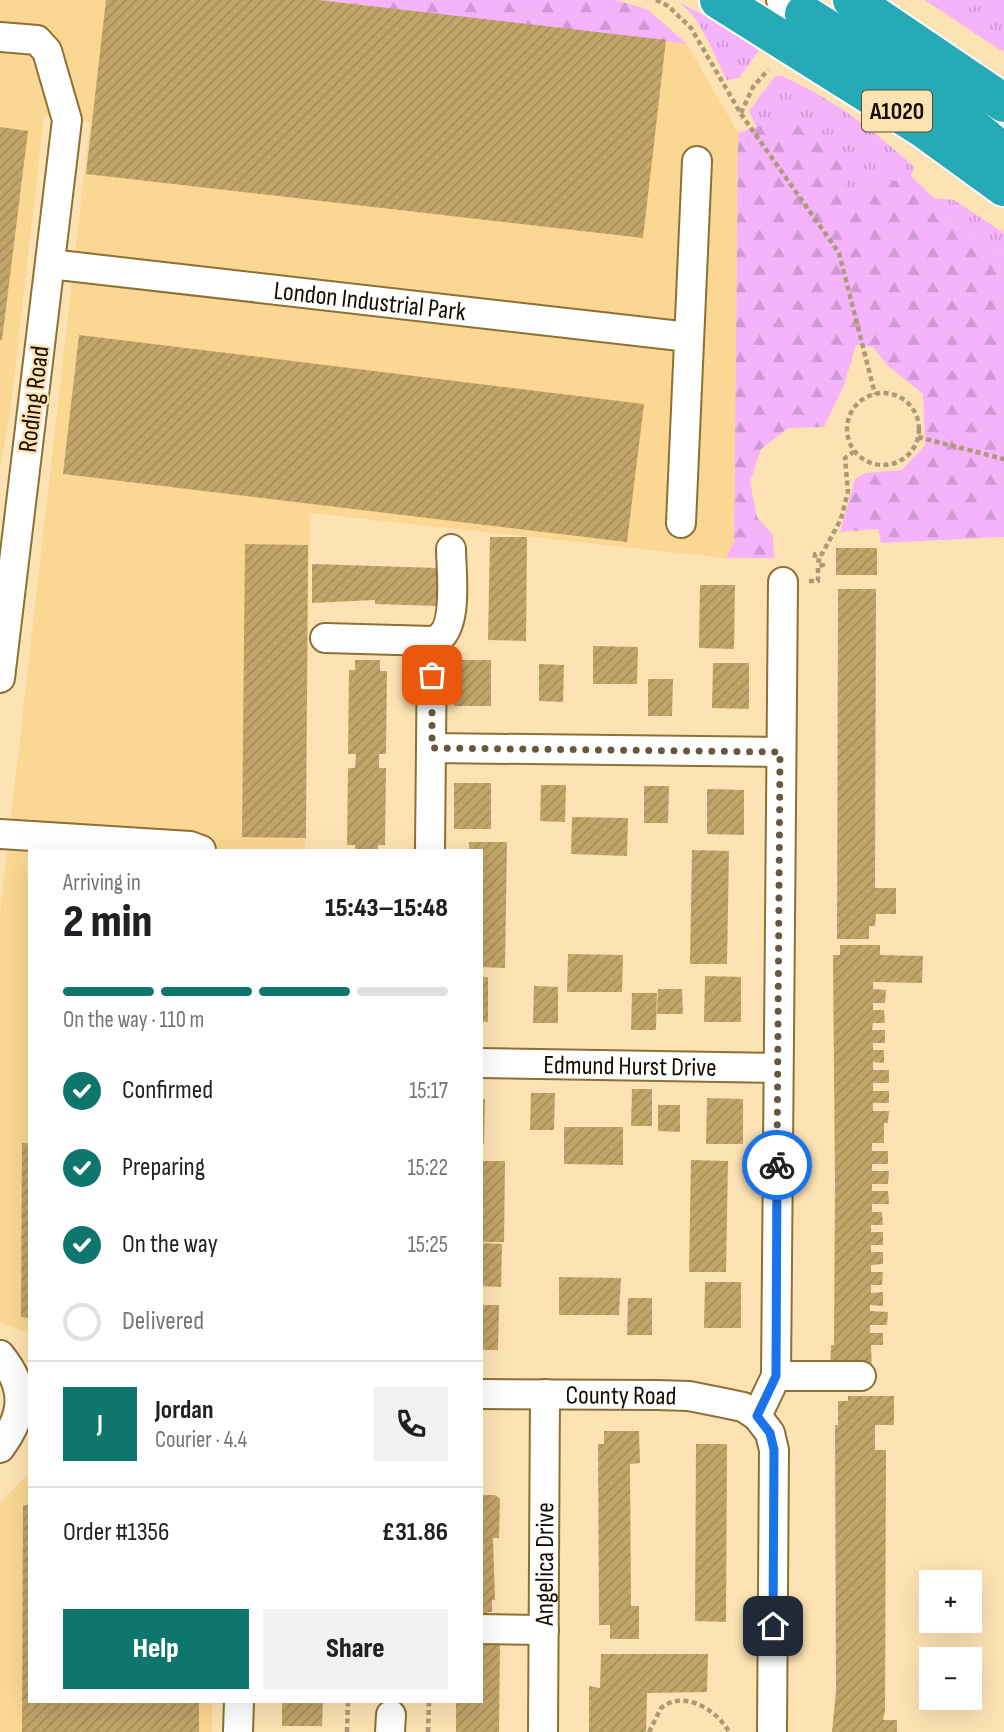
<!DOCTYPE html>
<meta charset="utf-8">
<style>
:root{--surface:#fff;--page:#f2f2f2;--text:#202124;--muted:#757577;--line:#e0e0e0;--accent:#0f766e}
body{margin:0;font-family:"Sofia Sans Condensed",sans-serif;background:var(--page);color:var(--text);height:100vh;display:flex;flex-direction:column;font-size:26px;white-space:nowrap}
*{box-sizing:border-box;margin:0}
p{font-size:23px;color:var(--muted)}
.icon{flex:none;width:38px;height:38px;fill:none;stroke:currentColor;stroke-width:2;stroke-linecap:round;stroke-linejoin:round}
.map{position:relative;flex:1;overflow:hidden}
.side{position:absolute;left:28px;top:849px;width:455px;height:854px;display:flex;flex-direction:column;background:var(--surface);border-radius:0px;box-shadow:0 7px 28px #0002}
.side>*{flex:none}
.fabs{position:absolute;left:919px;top:1570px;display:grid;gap:14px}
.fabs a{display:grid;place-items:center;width:63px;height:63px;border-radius:0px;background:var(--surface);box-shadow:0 7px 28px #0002;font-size:35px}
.pin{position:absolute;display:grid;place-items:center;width:60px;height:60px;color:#fff;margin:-30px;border-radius:14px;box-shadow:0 4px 10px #0006}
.courier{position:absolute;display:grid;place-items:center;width:70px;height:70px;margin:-35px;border:5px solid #1a73e8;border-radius:50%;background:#fff;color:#222;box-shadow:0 2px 9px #0007}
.head em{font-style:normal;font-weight:800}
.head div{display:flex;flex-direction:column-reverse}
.head{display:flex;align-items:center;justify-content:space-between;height:119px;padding:0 35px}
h1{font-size:46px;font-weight:800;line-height:52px}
.bar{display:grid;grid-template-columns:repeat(4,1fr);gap:10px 7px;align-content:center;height:84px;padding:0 35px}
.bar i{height:9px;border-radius:5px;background:var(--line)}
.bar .current{background:var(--accent)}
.bar p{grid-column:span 4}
.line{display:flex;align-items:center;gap:18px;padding:0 35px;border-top:2px solid var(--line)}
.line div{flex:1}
.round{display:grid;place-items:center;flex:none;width:74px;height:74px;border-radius:0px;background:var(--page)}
ol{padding:0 35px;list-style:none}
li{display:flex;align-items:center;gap:21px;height:77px}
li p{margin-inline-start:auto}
li .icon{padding:7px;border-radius:50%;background:var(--accent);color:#fff;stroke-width:4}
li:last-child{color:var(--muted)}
li i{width:38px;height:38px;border:4px solid var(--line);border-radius:50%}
.cta{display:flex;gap:14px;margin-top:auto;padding:14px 35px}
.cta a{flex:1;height:80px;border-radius:0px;background:var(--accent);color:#fff;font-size:28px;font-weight:800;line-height:80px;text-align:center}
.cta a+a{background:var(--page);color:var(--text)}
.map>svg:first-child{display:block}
.built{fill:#fad792}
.grass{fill:url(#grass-tufts)}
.forest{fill:url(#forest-firs)}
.building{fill:url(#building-hatch)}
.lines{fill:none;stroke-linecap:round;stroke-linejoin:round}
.minor-casing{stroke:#8c7034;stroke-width:32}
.highway-casing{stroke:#fff;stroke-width:42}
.path{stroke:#ae9976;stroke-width:4.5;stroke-dasharray:5 3.5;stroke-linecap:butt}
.minor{stroke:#fff;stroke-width:28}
.highway{stroke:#26aab6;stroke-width:38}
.done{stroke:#68573f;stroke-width:7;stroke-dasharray:0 12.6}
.route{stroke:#1a73e8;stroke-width:9}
.labels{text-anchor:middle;stroke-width:5;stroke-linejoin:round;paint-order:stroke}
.shield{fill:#fde3b3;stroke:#5c4c36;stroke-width:2}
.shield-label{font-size:24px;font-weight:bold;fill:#170c00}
.street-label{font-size:26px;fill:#170c00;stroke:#fde3b3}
</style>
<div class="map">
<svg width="1004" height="1732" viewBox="0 0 1004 1732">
<defs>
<pattern id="grass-tufts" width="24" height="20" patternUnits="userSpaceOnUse" patternTransform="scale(1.75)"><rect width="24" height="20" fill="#f4b3fa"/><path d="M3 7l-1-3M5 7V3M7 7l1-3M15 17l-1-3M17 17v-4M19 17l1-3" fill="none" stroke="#d099d4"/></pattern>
<pattern id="forest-firs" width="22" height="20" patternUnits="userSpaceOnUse" patternTransform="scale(1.75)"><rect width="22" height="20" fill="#f4b3fa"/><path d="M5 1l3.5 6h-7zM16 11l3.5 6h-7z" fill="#d099d4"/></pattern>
<pattern id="building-hatch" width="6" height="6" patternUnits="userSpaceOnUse" patternTransform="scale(1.75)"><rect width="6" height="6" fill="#c3a569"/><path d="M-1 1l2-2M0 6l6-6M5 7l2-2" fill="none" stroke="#a78d59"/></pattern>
</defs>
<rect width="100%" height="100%" fill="#fde3b3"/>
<g class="built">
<path d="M0,0H318L687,44L738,133L734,542L726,558L310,513L305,850H30V1334L0,1322V914L90,122L44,116L10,414L0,468Z"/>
<path d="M30,1472V1701H212V1732H0V1503Z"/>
</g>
<g class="grass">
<path d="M675,0L762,46L739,78L727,80C714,56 700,13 675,0Z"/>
<path d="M925,0H1004V52L997,48Z"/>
<path d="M775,76H782C833,99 873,129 914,167L911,176L934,198L954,200L1004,233V256L954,226L902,179L844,193L793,115L757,128L749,111Z"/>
</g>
<g class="forest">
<path d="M318,0H615L647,9L687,44Z"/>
<path d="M793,115L850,158L844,192L902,179L954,226L1004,256V537L881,543L878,529L840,532L855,479L866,473L902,470L925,445L923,394L888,366L873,347L856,345L844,385L824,427L788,428L761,449L750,482L757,517L773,535L774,558H726L734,542L738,133Z"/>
</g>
<g class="building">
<path d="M106,0H318L666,40L643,238L86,174Z"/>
<path d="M0,127L28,131L2,340H0Z"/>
<path d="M79,335L644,404L627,542L63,474Z"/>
<path d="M490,537H527L526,641L488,640Z"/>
<path d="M245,544L308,545L306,838L242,837Z"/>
<rect x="836" y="548" width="41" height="27"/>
<path d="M312,564L439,568V606L375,604V600L312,603Z"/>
<path d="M700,585H735L734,649L699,648Z"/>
<path d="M838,589H876L875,888H896V914H876L875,926H869V939H837Z"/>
<path d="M593,646L638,647L637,684H593Z"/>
<path d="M355,660H380V671H387L386,754H379V768H386L385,845H378V850H355V845H347L348,768H355L356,754H348L349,670H355Z"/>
<rect x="454" y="660" width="37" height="46"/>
<path d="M713,663H749V709L712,708Z"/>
<path d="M539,664L564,665L563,702L539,701Z"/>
<path d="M648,679H673L672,716H648Z"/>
<rect x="454" y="783" width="37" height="46"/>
<path d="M541,785H566L565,822L540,821Z"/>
<path d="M644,786H669L668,823H644Z"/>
<path d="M707,789L744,790V835L707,834Z"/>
<path d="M572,817L628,818L627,856L571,854Z"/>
<path d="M469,842H507L505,968L481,967V850H469Z"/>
<path d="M692,850L729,851L727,964H690Z"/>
<path d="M840,945H880V955L923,956L922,983L873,982V989L886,990L885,1003H873V1010H884L885,1023H873L872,1030H885V1043H873V1050H884V1063L873,1062V1070H889V1083H873V1091H889V1103H873V1111H889L888,1123H884V1143H872V1151H888V1164H872V1171H889L888,1184H872V1191H888L889,1204H872V1212H882L883,1225H871V1232H883V1245H871V1252H883V1264L871,1265V1272H883L882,1285H871V1293L883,1292V1306L870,1305V1311L888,1312L887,1325H870V1333H883V1345H871L872,1372L830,1371L831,1345H834L835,1184L833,955H840Z"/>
<path d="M568,954L623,955L622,992H567Z"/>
<path d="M705,976L741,977V1022H704Z"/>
<rect x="481" y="977" width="7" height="45"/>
<path d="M534,986L558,987V1023H533Z"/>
<path d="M658,989H682L683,1014H657Z"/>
<path d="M632,993H657L656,1030H631Z"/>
<path d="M632,1089H652V1126H631Z"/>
<path d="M531,1093H555L554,1130H530Z"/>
<path d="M707,1098L743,1099V1144H706Z"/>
<path d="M481,1099H485L484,1144H481Z"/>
<path d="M658,1105H680V1132L658,1131Z"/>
<path d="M564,1127H623V1165L564,1164Z"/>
<path d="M22,1143H30V1318L21,1317Z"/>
<path d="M691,1160L728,1161L726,1272H689Z"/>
<path d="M481,1161H505L504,1242H481Z"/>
<path d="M481,1243L502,1244L501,1287L481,1286Z"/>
<path d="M559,1277L621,1278L619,1315H559Z"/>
<path d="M705,1282H741V1328H704Z"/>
<path d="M628,1298H652V1335H627Z"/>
<path d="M481,1305H499L498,1350H481Z"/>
<path d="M848,1396H894V1425H875V1450H886L885,1712L883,1720H897V1732H832L836,1691L835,1425H838V1401H848Z"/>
<path d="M604,1431H639L640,1463L630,1464L631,1606H639V1639H610V1625H599L598,1444H604Z"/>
<path d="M696,1444H727L726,1622L695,1621Z"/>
<path d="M481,1495H495L500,1499L499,1538H493L495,1600H492V1612H487L488,1621H481Z"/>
<path d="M23,1505H30V1701H199V1732H22Z"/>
<path d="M481,1641H500L499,1732H456V1701H481Z"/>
<path d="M601,1654H708L707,1692L647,1693L646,1732H589V1686L600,1688Z"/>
<path d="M282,1701H323L322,1726H282Z"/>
</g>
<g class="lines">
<defs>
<g id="minor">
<path d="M781,0L804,14"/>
<path d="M0,37L37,40L47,51L67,120L0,678"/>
<path id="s1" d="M50,264L689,337"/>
<path d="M681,523L697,161"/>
<path d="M325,638L432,641L430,850"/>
<path d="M432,641C460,635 451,571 451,549"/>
<path d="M432,748L780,752"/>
<path d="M0,834L190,846L201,850"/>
<path id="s2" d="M481,1063L778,1068"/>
<path d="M0,1355C27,1388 25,1414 0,1448"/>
<path d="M776,1376H861"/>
<path id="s3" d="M481,1394L657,1395L689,1396L724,1403L743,1407L757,1416L770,1433L774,1450L772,1732"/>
<path d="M757,1416L776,1376L783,582"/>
<path d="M481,1629L544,1630"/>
<path d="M238,1732L239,1701"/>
<path d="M390,1732L391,1715"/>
<path id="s4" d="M543,1732L545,1394"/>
</g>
<g id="highway">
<path d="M719,0L924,129L1004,187"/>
<path d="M852,0L1004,103"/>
<path d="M804,14L932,94L1004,153"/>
</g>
</defs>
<use href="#minor" class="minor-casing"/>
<use href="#highway" class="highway-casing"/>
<g class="path">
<path d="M656,0L668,6L691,28L741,114L839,253L875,394"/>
<path d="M741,113L753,87L768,70"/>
<circle cx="883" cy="429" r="36"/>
<path d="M918,437L1004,459"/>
<path d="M809,581H818V566L823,565L822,561L815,560V554H822L841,519L848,491L845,458L855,451"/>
<path d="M347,1732L348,1701"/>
<path d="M428,1732L429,1701"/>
<path d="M649,1732L661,1708C684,1689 717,1710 729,1732"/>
</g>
<use href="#minor" class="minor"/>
<use href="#highway" class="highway"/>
</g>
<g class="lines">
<path class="done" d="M432,675V748L780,752L777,1165"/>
<path class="route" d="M773,1626L774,1450L770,1433L757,1416L776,1376L777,1165"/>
</g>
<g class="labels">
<rect class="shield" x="862" y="90.5" width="70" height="41" rx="5"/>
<g class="shield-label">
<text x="897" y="119">A1020</text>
</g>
<g class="street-label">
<text dy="9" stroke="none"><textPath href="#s1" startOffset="322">London Industrial Park</textPath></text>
<text transform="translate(33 399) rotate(-83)" y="9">Roding Road</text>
<text dy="9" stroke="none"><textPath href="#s2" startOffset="149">Edmund Hurst Drive</textPath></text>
<text dy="9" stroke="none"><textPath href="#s3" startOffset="140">County Road</textPath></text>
<text dy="9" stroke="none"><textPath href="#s4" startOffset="168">Angelica Drive</textPath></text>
</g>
</g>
</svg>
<div class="fabs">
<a>+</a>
<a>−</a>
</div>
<div class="pin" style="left:432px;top:675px;background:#ea580c"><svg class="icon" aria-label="bag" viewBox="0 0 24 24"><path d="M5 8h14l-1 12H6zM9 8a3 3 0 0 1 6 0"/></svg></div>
<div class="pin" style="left:773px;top:1626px;background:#1f2937"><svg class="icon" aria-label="home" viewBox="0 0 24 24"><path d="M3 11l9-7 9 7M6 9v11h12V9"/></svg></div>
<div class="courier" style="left:777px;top:1165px"><svg class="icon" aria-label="bike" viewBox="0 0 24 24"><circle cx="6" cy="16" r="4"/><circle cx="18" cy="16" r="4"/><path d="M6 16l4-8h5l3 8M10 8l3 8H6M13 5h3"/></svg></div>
<section class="side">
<div class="head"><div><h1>2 min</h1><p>Arriving in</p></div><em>15:43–15:48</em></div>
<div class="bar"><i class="current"></i><i class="current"></i><i class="current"></i><i></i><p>On the way · 110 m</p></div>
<ol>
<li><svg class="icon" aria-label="check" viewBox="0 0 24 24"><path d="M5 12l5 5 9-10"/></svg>Confirmed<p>15:17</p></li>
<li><svg class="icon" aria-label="check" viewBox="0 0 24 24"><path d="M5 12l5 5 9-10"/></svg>Preparing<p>15:22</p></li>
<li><svg class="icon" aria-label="check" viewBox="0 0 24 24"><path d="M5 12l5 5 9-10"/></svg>On the way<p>15:25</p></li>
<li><i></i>Delivered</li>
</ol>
<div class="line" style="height:126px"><b class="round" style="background:var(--accent);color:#fff">J</b><div><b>Jordan</b><p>Courier · 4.4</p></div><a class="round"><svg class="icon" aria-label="phone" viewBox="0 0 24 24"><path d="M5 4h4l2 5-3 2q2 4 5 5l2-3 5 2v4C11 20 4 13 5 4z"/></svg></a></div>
<div class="line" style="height:91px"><div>Order #1356</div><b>£31.86</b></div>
<div class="cta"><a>Help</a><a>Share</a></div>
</section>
</div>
